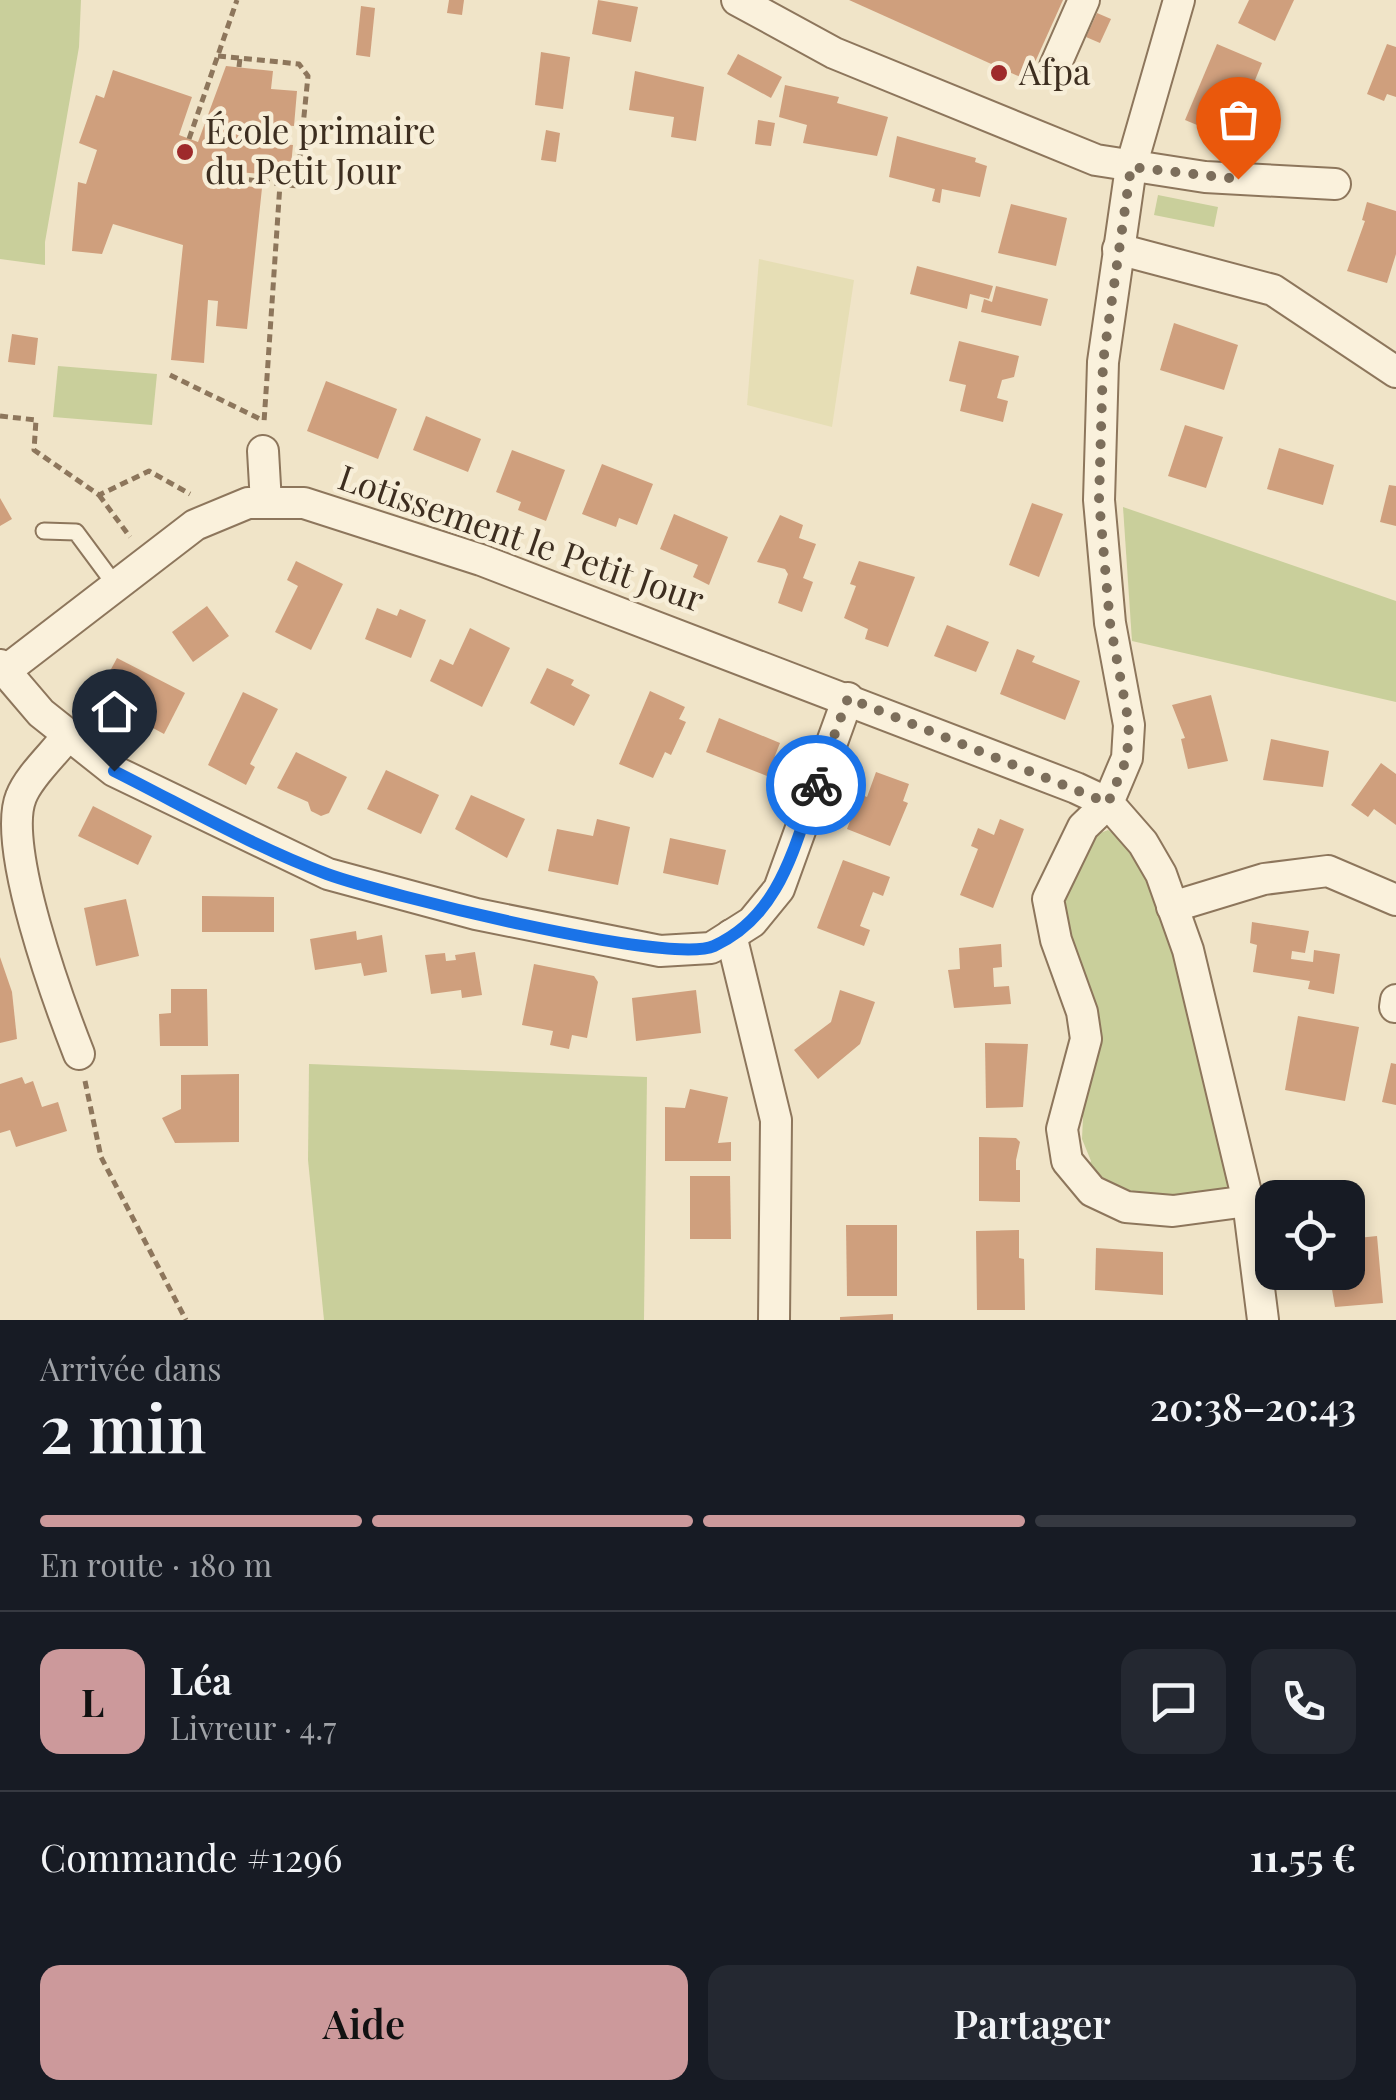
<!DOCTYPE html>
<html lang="fr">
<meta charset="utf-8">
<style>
:root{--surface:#171b24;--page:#242831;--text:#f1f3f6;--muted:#9ea1a6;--line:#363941;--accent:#cc999b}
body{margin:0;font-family:"Playfair Display",serif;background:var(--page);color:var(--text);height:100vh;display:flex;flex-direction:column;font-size:38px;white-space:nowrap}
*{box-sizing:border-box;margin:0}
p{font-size:32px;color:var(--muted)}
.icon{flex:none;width:55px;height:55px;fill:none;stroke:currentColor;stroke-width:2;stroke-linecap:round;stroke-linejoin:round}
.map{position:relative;height:1320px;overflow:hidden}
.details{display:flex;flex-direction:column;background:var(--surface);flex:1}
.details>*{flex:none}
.tools{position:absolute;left:1255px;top:1180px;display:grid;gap:20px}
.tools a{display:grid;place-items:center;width:110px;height:110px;border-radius:20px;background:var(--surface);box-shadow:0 5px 15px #0003;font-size:50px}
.pin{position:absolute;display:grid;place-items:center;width:85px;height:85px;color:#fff;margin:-102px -42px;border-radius:50% 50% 50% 0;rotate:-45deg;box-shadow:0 0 10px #0007}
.pin .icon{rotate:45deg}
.courier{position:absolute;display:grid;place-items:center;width:100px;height:100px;margin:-50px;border:8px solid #1a73e8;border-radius:50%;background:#fff;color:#222;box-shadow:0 2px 12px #0007}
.summary em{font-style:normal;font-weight:600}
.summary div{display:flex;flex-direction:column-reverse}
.summary{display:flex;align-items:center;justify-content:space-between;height:170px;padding:0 40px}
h1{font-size:65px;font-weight:600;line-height:75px}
.bar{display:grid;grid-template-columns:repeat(4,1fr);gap:15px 10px;align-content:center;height:120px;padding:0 40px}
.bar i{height:12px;border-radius:8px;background:var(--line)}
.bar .current{background:var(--accent)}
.bar p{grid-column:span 4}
.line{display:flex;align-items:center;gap:25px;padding:0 40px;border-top:2px solid var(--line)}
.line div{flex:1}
.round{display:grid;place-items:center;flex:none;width:105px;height:105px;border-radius:20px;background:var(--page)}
.button{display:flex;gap:20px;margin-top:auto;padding:20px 40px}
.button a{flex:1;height:115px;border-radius:20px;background:var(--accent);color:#111;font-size:40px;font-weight:600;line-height:115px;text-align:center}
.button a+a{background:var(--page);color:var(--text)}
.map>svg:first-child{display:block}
.farmland{fill:#e6deb5}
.green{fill:#c9cf9b}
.building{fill:#cf9f7d}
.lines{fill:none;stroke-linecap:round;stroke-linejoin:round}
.lane-casing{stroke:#8d765c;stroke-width:19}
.street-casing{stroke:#8d765c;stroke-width:34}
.path{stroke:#8d765c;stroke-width:5;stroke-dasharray:8 5;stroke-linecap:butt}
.lane{stroke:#faf1dc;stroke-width:15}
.street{stroke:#faf1dc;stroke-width:30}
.done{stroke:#7c6e5b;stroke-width:10;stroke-dasharray:0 18}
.route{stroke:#1a73e8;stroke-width:12}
.poi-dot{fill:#9e2a2b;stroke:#f7eed8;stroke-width:4}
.labels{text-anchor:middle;stroke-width:9;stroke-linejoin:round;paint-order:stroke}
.poi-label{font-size:35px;fill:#3d2e20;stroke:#f7eed8;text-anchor:start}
.street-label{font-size:35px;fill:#3d2e20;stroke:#f7eed8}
</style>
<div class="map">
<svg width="1396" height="1320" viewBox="0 0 1396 1320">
<rect width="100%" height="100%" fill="#f0e4c8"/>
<path class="farmland" d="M759,259L854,280L832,427L747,405Z"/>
<g class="green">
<path d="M0,0H81L79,47L45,242V265L0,259Z"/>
<path d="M1158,195L1218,207L1214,227L1154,215Z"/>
<path d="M58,366L157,374L152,425L53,417Z"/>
<path d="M1123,507L1396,601V702L1132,641Z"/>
<path d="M1108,830L1139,852L1161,900L1229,1175L1227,1186L1215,1199L1127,1201L1084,1175L1091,1161L1082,1139L1083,1117L1073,1106L1089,1056L1056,899L1090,837Z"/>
<path d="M309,1064L647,1077L644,1320H324L308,1160Z"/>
</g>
<g class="building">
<path d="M449,0H464L462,15L447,13Z"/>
<path d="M598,0L638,7L631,42L592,34Z"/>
<path d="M849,0H1063L1027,80Z"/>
<path d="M1249,0H1294L1275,41L1238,23Z"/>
<path d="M361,6L375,8L370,57L356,55Z"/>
<path d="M1097,13L1111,19L1100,43L1086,37Z"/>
<path d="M1217,44L1262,63L1231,139L1185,120Z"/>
<path d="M1387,44L1396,47V97L1387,94L1384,101L1367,94Z"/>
<path d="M541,52L570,57L563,109L535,105Z"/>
<path d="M738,54L782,77L771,98L727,74Z"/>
<path d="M226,66L273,71L271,89L297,91L294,126L279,125L277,144L293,145L290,176L237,172L236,185L262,188L247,329L216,326L218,301L208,300L204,363L171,360L183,245L113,224L102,254L72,251L78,182L86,184L97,150L79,143L96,95L104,98L113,70L192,97L179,135L198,142Z"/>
<path d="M635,71L704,87L696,141L671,137L674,117L629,110Z"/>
<path d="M785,85L839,97L837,103L888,117L877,156L803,143L807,125L779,117Z"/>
<path d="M758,120L775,123L771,146L755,144Z"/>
<path d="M546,130L560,133L556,162L541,160Z"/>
<path d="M897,136L976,158L975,162L987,166L980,197L942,189L940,203L932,201L935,189L889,177Z"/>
<path d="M1367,202L1396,211V254L1387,283L1347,271L1365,221L1362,220Z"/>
<path d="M1011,204L1067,218L1056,266L998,253Z"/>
<path d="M917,266L993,286L989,299L970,294L967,309L910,294Z"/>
<path d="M996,286L1048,299L1041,326L981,312L984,299L992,302Z"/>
<path d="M1174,323L1238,345L1224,390L1160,370Z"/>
<path d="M12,334L38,338L35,365L8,362Z"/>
<path d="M959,341L1019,356L1014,377L1002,380L997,398L1008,401L1003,422L960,411L966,385L949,381Z"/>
<path d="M326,381L397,409L378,459L307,431Z"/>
<path d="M426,416L481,439L468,472L413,450Z"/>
<path d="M1185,425L1223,437L1206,488L1168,476Z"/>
<path d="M1279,448L1334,465L1323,505L1267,489Z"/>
<path d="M512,450L565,470L546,521L518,510L521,502L496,492Z"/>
<path d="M602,464L653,484L637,525L619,518L616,527L582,514Z"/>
<path d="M1389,485L1396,486V526L1380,522Z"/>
<path d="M0,498L12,519L0,526Z"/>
<path d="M1032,503L1063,514L1039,577L1009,565Z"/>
<path d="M674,514L728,537L709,585L693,577L698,565L660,549Z"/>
<path d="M780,515L803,525L799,538L816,544L803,578L813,582L802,612L778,603L788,574L785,569L757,562Z"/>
<path d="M296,561L343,584L311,650L275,632L298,586L287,580Z"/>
<path d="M859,561L915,577L888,647L865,639L868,629L844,618L856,586L850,584Z"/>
<path d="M207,606L229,636L193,662L172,632Z"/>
<path d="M377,608L397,616L400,609L426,620L411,658L365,639Z"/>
<path d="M947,625L989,642L976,672L934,656Z"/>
<path d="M470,628L510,648L482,707L430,681L440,659L453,665Z"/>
<path d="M1017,649L1035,656L1032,662L1080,681L1065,720L1000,694Z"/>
<path d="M117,658L185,693L164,734L96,697Z"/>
<path d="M547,668L574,680L571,685L590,695L574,726L530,703Z"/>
<path d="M650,691L685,707L679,719L686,722L671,755L665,752L653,778L619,764Z"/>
<path d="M243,692L278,709L250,764L255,767L246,785L208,765Z"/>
<path d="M1211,695L1228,761L1188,769L1181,739L1185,738L1172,705Z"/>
<path d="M719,718L780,743L767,776L706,752Z"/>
<path d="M1271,739L1329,751L1323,787L1263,780Z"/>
<path d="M296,752L347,777L329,813L321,816L311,811L308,802L277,788Z"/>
<path d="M1381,763L1396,774V825L1374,809L1368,817L1351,805Z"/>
<path d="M386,770L439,795L421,834L367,809Z"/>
<path d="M876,772L909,784L903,801L908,803L890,846L847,829L860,794L867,797Z"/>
<path d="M471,795L525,819L507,858L455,829Z"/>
<path d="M93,806L152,836L138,865L78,836Z"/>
<path d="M597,819L630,827L618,885L548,871L557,829L593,836Z"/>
<path d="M1000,819L1024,829L993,908L960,895L978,849L971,846L978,828L994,835Z"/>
<path d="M670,838L726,850L718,885L663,873Z"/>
<path d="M843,860L890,877L883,896L873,892L860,926L870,930L864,946L817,928Z"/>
<path d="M202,896L274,897V932H202Z"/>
<path d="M126,899L139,956L96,966L84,908Z"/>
<path d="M1252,922L1309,931L1305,953L1292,951L1291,959L1313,962L1314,950L1340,954L1334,994L1308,989L1310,981L1253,972L1257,945L1250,943Z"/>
<path d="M356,931L357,940L382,935L387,972L364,976L361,963L315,970L310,939Z"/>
<path d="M1001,944L1002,967L993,968L994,987L1009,986L1011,1004L954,1008L948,970L960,969L959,948Z"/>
<path d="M475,952L482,995L462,998L461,990L431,994L425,955L445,953L446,961L456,960L455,955Z"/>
<path d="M0,957L12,992L17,1039L0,1043Z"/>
<path d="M534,964L594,976L598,982L587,1038L572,1035L569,1049L550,1045L553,1031L522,1025Z"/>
<path d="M171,989H207L208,1046H160L159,1014L171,1013Z"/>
<path d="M696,990L701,1033L636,1041L632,998Z"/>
<path d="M840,990L875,1002L860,1044L818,1079L794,1050L831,1022Z"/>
<path d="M1298,1016L1359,1027L1345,1101L1285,1090Z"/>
<path d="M985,1043L1028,1044L1023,1107L986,1108Z"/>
<path d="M1391,1063L1396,1064V1105L1382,1102Z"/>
<path d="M239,1074V1142L175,1143L162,1118L181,1109V1075Z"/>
<path d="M22,1077L25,1084L33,1081L42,1107L58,1102L67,1131L16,1147L10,1130L0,1133V1084Z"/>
<path d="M690,1089L728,1097L718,1143L731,1142V1161H665V1107L685,1108Z"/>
<path d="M979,1137L1016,1138L1020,1142L1016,1160V1170H1020V1202L979,1201Z"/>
<path d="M690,1176H730L731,1239H690Z"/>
<path d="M846,1225H897V1296H847Z"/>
<path d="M1019,1230V1258L1024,1259L1025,1310H977L976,1231Z"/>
<path d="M1377,1236L1383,1303L1335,1307L1329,1272H1348V1239Z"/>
<path d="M1096,1248L1163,1252V1295L1095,1290Z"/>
<path d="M893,1314V1320H840V1317Z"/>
</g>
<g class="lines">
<defs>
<path id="lane" d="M44,531L76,532L116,586"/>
<g id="street">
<path d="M737,0L834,53L1096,160L1205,177L1335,184"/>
<path d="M1179,0L1131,167L1103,362L1099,500L1110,623L1129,725L1127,758L1108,803L1143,843L1161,874L1188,950L1248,1201L1263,1320"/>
<path d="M1055,66L1084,0"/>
<path d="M1118,249L1273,290L1396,372"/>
<path d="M263,451L266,503"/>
<path d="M0,665L41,713L114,771L328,874L476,914L660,951L711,948L752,922L779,889L848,698"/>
<path d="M5,671L195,525L248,503H304L481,560L1076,788L1108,803L1083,827L1048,899L1056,940L1082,1012L1086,1039L1062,1129L1067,1161L1092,1191L1126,1207L1173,1211L1248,1201"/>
<path d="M68,735C54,754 29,776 21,797C1,846 59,1003 79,1054"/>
<path d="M1172,907L1264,879L1328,871L1396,900"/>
<path d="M731,935L776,1120L774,1320"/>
<path d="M1395,1007L1396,1000"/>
</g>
</defs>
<use href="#lane" class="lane-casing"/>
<use href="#street" class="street-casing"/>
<g class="path">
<path d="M218,56L239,58"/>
<path d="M239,67L240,58L299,64L308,76L297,186L280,184"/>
<path d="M189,139L237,0"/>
<path d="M236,178L280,184L264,422"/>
<path d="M170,375L262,420"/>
<path d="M0,416L36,420L34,450L99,495L149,471L190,494"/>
<path d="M99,495L130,537"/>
<path d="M85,1081L101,1157L186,1320"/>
</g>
<use href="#lane" class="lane"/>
<use href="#street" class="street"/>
</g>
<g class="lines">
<path class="done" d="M816,785L848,698L1108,803L1127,758L1129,724L1110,623L1099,500L1103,362L1131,167L1238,179"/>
<path class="route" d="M114,771C184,806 254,847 327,874C382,894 671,966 714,946C780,916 794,847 816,785"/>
</g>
<g class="poi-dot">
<circle cx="999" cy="73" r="10"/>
<circle cx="185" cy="152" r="10"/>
</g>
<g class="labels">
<g class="poi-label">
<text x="1019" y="85">Afpa</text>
<text x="205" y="144">École primaire<tspan x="205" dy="40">du Petit Jour</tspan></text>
</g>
<g class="street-label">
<text transform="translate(521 539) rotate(19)" y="12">Lotissement le Petit Jour</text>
</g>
</g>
</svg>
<div class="tools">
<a><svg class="icon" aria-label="locate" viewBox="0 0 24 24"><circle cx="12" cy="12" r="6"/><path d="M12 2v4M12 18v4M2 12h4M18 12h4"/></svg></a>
</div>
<div class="pin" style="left:1238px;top:179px;background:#ea580c"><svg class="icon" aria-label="bag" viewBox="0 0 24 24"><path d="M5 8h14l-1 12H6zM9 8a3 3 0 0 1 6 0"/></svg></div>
<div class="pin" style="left:114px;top:771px;background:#1f2937"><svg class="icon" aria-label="home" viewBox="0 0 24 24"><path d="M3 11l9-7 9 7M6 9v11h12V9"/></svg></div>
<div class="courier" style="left:816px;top:785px"><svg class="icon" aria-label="bike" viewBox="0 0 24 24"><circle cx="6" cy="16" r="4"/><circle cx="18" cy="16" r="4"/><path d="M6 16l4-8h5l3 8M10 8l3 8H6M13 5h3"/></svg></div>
</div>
<section class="details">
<div class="summary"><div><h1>2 min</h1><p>Arrivée dans</p></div><em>20:38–20:43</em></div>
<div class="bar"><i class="current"></i><i class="current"></i><i class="current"></i><i></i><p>En route · 180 m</p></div>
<div class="line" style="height:180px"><b class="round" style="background:var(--accent);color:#111">L</b><div><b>Léa</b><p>Livreur · 4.7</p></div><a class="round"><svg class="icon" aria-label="chat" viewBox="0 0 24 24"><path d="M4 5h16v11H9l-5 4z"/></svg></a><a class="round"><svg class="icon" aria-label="phone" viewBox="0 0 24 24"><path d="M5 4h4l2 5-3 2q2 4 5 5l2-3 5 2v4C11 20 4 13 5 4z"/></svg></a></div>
<div class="line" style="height:130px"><div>Commande #1296</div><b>11.55 €</b></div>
<div class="button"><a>Aide</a><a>Partager</a></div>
</section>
